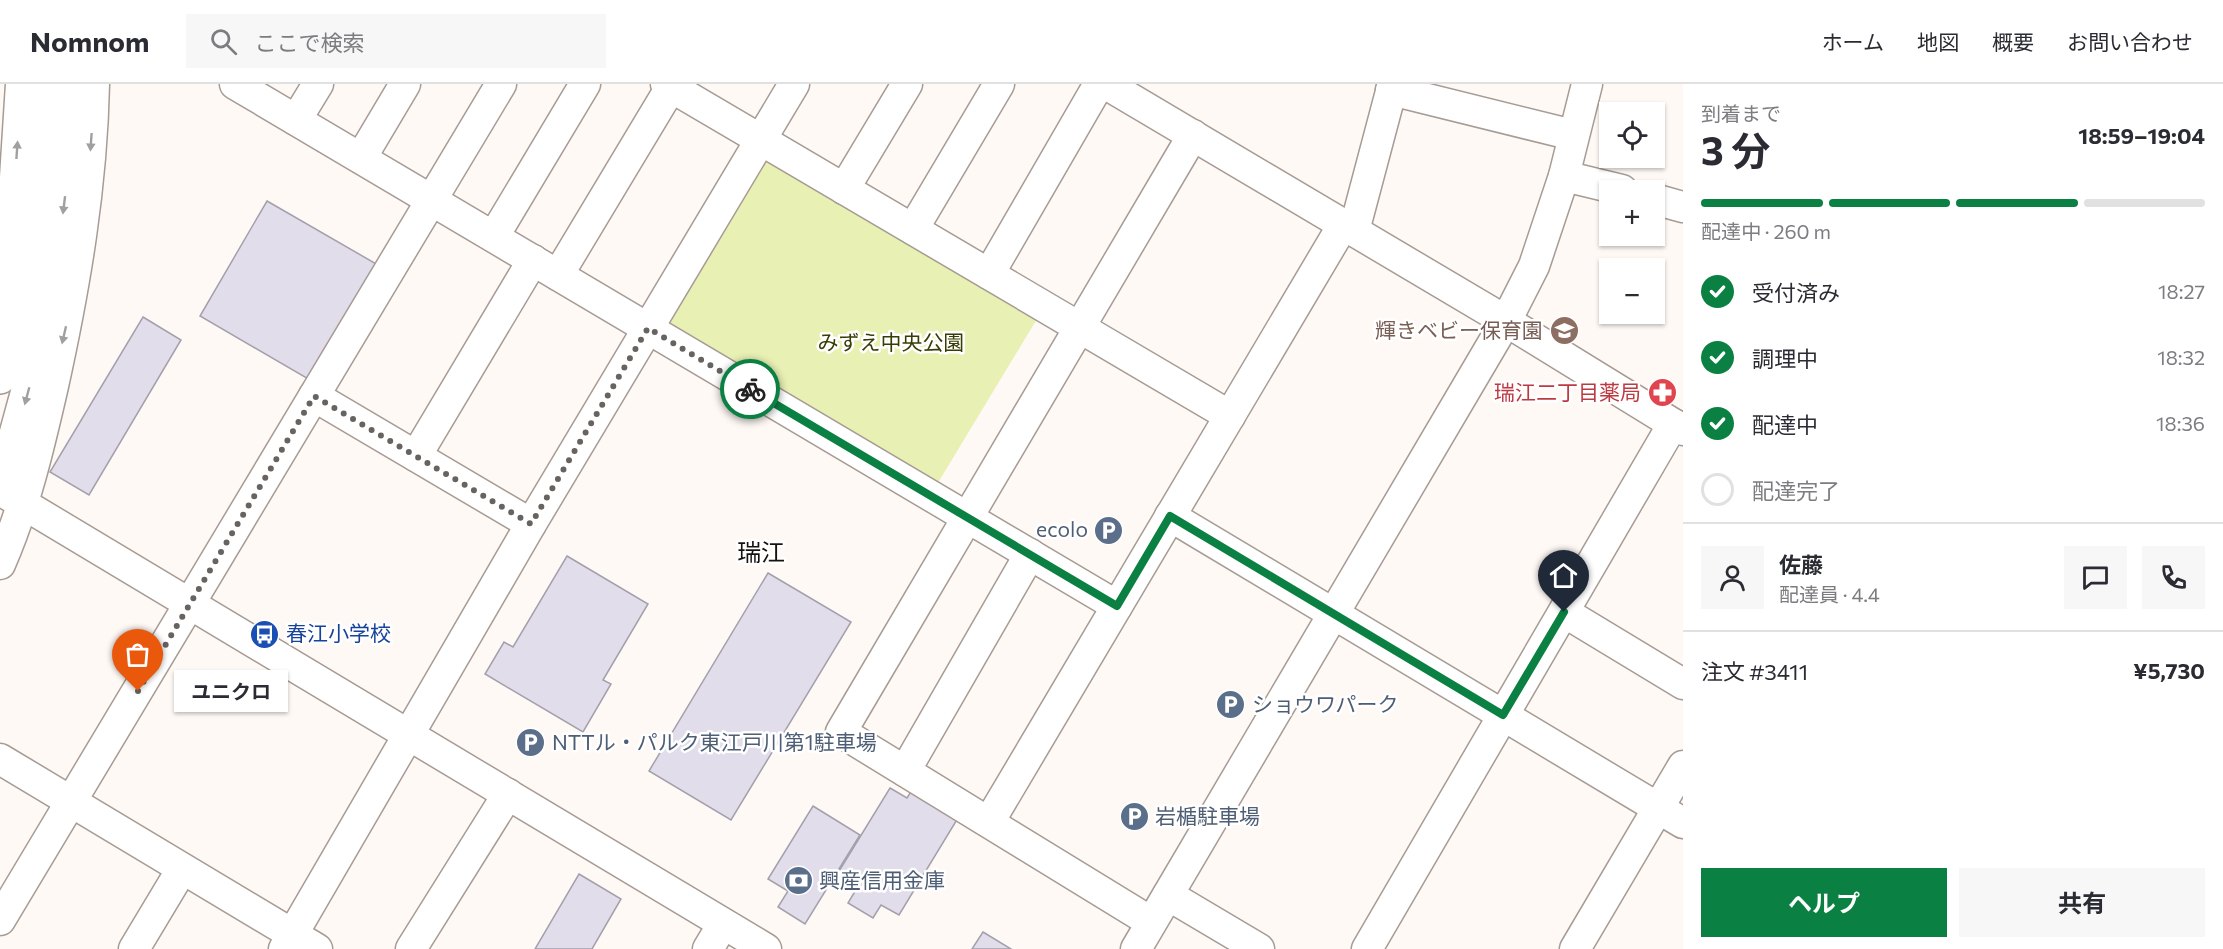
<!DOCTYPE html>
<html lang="ja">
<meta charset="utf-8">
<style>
:root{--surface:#fff;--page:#f7f7f7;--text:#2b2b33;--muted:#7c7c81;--line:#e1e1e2;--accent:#0b8043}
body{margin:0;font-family:Commissioner,"Noto Sans JP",sans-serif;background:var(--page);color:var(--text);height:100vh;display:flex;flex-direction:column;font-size:22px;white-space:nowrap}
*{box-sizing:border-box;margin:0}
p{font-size:20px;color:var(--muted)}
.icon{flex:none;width:33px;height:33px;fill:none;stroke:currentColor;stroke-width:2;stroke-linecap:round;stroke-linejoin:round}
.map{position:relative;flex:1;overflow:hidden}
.panel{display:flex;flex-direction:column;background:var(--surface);width:540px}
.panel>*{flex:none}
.buttons{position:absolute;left:1599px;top:18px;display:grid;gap:12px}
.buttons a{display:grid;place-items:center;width:66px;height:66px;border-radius:0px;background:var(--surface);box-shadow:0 2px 4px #0004;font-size:30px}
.pin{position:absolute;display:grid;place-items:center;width:51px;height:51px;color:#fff;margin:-62px -26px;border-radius:50% 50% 50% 0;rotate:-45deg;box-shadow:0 0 6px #0007}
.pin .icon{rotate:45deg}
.courier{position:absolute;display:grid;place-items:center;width:60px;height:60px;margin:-30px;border:4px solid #0b8043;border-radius:50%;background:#fff;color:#222;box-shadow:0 2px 8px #0007}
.bubble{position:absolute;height:42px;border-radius:0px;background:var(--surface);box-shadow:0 2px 4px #0004;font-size:20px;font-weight:700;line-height:42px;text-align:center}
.headline em{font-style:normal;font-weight:700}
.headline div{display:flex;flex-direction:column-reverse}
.headline{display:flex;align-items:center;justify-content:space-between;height:102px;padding:0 18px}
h1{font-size:39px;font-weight:700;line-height:45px}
.bar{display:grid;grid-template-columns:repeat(4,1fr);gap:9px 6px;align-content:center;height:72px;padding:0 18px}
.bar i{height:8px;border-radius:4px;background:var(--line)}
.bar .on{background:var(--accent)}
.bar p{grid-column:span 4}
.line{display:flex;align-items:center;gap:15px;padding:0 18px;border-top:2px solid var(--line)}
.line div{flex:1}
.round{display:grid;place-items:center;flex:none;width:63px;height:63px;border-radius:0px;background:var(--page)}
ol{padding:0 18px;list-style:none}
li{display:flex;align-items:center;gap:18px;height:66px}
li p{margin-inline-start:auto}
li .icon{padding:6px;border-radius:50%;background:var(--accent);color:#fff;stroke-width:4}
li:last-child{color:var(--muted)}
li i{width:33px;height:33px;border:3px solid var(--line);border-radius:50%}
.primary-button{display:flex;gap:12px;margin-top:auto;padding:12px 18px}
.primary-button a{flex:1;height:69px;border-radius:0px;background:var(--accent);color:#fff;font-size:24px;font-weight:700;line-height:69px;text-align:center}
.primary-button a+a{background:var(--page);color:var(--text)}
header{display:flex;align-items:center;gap:36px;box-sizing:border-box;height:84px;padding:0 30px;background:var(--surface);border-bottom:2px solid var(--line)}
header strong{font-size:28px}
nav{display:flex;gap:33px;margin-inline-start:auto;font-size:21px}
.search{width:420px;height:54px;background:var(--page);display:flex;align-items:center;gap:15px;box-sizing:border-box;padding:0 21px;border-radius:0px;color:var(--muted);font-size:22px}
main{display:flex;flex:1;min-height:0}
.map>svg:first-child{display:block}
.green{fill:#e8f0b4}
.building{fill:#e1ddea;stroke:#a3a0ac;stroke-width:1.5}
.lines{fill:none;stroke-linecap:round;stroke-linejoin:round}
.minor-casing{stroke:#a79b94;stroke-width:33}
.highway-casing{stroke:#a79b94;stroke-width:36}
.minor{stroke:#fff;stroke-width:30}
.highway{stroke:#fff;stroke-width:33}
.oneway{fill:#a2a09f}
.done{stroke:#676360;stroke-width:6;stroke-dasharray:0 10.8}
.route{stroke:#0b8043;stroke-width:8}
.labels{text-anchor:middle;stroke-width:5;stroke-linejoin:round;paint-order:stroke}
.education-label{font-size:21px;fill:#785e54;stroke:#fff;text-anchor:end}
.park-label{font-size:21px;fill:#383d03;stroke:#fff}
.health-label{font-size:21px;fill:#be3a42;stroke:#fff;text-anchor:end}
.service-label{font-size:21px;fill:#4e5e75;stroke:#fff;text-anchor:start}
.transit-label{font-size:21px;fill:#164399;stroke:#fff;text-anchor:start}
.quarter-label{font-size:24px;fill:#16120f;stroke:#fff}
</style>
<header>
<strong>Nomnom</strong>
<div class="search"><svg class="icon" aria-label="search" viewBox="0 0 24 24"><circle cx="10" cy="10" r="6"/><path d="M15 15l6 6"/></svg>ここで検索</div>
<nav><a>ホーム</a><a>地図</a><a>概要</a><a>お問い合わせ</a></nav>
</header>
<main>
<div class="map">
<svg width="1683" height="865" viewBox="0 0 1683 865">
<rect width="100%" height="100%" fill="#fef9f5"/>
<path class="green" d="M773,67L1043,225L933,407L666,242L759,79Z"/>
<g class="building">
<path d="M267,117L378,181L310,296L200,232Z"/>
<path d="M143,233L181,256L89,411L50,388Z"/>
<path d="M567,472L648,520L603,596L611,600L583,648L485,590L504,558L513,563Z"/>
<path d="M768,489L851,538L731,736L649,687Z"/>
<path d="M890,704L907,714L912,706L958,734L899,831L881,821L873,834L848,819L857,804L836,792Z"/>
<path d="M813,722L860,751L805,840L778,823L788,807L768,795Z"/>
<path d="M579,790L621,815L592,865H535Z"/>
<path d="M983,848L1011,865H972Z"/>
</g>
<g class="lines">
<defs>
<g id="minor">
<path d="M235,0L1117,522"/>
<path d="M666,0L1230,332"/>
<path d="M1106,0L1506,237L1683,346"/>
<path d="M1391,6L1573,51"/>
<path d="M296,36L318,0"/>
<path d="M361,74L405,0"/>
<path d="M1564,92L1622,106"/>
<path d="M844,105L907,0"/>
<path d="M1654,115L1683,123"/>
<path d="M913,145L999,0"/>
<path d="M1354,147L1393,0"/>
<path d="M494,152L585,0"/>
<path d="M989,190L1099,0"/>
<path d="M558,191L671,3"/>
<path d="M0,208L14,109L21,0"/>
<path d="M314,312L531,440"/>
<path d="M416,372L533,176"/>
<path d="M0,406L766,865"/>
<path d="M1170,432L1683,739"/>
<path d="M0,480C25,423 39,363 53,302C75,202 92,102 94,0"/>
<path d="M1564,528L1683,600"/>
<path d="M0,675L317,865"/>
<path d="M905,687L1030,470"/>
<path d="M989,738L1343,141"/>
<path d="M1168,811L1259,865"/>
<path d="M0,836L501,0"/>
<path d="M1151,838L841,648L1193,51"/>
<path d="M134,865L182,785"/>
<path d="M284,865L531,440L794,0"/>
<path d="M411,865L508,710"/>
<path d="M708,865L723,840"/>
<path d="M1136,865L1506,237L1534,182L1564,92L1587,0"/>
<path d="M1367,865L1673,340"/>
<path d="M1575,865L1683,682"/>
</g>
<g id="highway">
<path d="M0,293C25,198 39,98 41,0"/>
<path d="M0,402C43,271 68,138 72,0"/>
</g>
</defs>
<use href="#minor" class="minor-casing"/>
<use href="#highway" class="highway-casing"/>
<use href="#minor" class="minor"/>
<use href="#highway" class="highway"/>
</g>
<defs><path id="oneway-solid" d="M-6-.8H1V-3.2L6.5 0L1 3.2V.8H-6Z" transform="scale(1.5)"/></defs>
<g class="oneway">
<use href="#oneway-solid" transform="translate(91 58) rotate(94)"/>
<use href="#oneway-solid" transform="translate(17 66) rotate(-86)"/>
<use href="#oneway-solid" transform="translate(64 121) rotate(97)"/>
<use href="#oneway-solid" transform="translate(64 251) rotate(103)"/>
<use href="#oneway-solid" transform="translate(27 312) rotate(105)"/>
</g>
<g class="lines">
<path class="done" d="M138,607L314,312L531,440L648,244L750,305"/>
<path class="route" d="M750,305L1117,522L1170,432L1503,631L1564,528"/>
</g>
<defs>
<symbol id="school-disc" viewBox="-11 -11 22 22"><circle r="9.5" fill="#8d6e63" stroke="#fff"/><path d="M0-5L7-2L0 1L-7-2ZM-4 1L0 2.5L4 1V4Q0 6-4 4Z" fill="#fff"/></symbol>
<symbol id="pharmacy-disc" viewBox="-11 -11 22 22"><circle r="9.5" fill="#e0444e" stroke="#fff"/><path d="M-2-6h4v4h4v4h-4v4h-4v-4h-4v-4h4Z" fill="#fff"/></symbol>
<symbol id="parking-disc" viewBox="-11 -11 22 22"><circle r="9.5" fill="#5c6f8a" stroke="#fff"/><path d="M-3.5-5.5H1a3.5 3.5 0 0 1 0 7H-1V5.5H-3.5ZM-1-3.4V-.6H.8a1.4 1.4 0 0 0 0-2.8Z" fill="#fff"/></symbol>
<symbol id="bus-disc" viewBox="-11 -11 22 22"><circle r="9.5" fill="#1a4fb4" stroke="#fff"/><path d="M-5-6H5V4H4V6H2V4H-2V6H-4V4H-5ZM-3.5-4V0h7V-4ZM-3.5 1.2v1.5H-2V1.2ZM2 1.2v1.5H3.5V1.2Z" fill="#fff"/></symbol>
<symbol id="bank-disc" viewBox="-11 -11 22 22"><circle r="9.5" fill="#5c6f8a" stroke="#fff"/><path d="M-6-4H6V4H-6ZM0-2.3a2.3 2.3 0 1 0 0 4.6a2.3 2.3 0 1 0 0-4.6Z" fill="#fff"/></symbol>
</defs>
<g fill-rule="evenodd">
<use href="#school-disc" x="1548" y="230" width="33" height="33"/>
<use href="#pharmacy-disc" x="1646" y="292" width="33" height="33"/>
<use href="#parking-disc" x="1092" y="430" width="33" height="33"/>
<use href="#bus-disc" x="248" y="534" width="33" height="33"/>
<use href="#parking-disc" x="1214" y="604" width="33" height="33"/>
<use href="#parking-disc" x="514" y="642" width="33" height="33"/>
<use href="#parking-disc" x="1118" y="716" width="33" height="33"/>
<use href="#bank-disc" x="782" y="780" width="33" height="33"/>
</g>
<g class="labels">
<g class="education-label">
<text x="1543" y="254">輝きベビー保育園</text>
</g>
<g class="park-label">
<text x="891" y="266">みずえ中央公園</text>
</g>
<g class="health-label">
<text x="1641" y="316">瑞江二丁目薬局</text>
</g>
<g class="service-label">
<text x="1088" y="453" text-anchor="end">ecolo</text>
<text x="1252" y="628">ショウワパーク</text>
<text x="552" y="666">NTTル・パルク東江戸川第1駐車場</text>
<text x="1155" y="740">岩楯駐車場</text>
<text x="819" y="804">興産信用金庫</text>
</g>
<g class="transit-label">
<text x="286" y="557">春江小学校</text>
</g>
<g class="quarter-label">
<text x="761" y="477">瑞江</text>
</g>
</g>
</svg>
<div class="buttons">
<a><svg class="icon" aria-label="locate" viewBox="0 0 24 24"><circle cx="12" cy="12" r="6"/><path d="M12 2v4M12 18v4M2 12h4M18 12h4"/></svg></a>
<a>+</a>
<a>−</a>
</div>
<div class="pin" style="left:138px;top:607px;background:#ea580c"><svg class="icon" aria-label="bag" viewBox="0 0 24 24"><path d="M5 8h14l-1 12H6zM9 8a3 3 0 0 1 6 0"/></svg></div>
<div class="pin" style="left:1564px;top:528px;background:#1f2937"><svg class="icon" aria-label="home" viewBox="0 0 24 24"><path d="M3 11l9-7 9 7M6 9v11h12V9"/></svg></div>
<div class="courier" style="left:750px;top:305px"><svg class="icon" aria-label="bike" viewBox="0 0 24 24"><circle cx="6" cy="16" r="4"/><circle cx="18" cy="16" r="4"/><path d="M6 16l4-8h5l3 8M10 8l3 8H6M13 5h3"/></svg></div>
<div class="bubble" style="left:174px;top:586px;width:114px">ユニクロ</div>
</div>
<section class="panel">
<div class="headline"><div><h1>3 分</h1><p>到着まで</p></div><em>18:59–19:04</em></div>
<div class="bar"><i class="on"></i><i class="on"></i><i class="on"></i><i></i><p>配達中 · 260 m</p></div>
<ol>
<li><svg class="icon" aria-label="check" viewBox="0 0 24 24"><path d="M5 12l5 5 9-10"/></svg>受付済み<p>18:27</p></li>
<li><svg class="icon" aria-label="check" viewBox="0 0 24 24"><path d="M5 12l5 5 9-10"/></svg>調理中<p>18:32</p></li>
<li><svg class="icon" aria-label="check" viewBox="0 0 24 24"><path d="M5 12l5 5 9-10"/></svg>配達中<p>18:36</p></li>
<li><i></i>配達完了</li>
</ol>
<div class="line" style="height:108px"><a class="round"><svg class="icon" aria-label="person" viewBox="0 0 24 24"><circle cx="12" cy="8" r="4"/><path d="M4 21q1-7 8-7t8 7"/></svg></a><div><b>佐藤</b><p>配達員 · 4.4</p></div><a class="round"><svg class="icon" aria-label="chat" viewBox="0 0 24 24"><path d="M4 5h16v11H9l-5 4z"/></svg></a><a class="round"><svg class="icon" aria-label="phone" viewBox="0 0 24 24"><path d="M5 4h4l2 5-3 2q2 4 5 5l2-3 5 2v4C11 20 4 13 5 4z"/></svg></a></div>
<div class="line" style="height:78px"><div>注文 #3411</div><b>¥5,730</b></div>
<div class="primary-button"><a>ヘルプ</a><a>共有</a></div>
</section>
</main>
